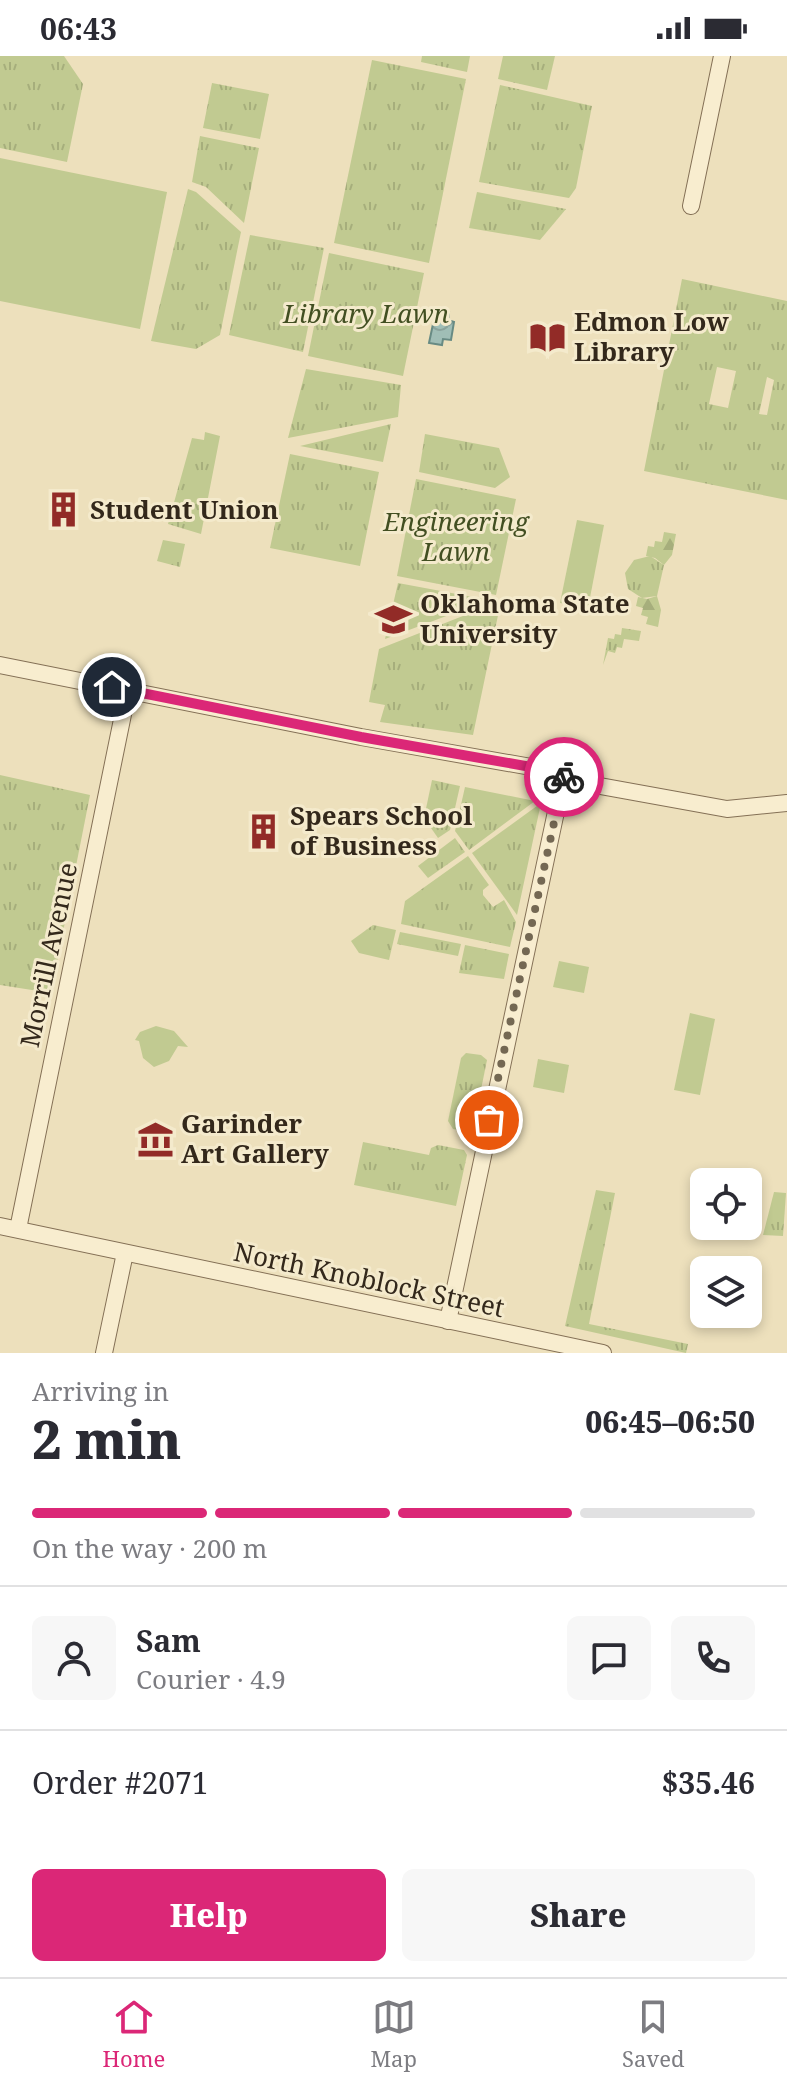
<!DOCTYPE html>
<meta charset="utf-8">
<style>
:root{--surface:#fff;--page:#f7f7f7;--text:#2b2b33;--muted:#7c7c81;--line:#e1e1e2;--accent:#db2777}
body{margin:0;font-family:"Noto Serif",serif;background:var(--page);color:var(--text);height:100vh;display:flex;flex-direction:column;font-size:30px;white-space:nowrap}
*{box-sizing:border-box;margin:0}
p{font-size:26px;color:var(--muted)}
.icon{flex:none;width:44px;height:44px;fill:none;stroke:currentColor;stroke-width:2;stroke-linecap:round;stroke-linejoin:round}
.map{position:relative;height:1297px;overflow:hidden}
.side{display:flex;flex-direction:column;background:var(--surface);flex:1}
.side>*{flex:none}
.fabs{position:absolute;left:690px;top:1112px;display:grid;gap:16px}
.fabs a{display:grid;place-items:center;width:72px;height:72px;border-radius:12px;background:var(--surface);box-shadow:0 4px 12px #0003;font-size:40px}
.pin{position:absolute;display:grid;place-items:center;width:68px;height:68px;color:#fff;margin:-34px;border:4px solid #fff;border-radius:50%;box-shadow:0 2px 8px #0007}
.courier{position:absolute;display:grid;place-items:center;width:80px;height:80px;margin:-40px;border:6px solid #db2777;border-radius:50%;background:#fff;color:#222;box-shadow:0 2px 10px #0007}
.head em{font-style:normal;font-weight:800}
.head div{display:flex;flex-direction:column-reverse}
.head{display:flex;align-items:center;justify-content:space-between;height:136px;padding:0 32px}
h1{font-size:52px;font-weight:800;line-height:60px}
.bar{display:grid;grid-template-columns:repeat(4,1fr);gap:12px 8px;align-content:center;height:96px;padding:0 32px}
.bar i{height:10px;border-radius:6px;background:var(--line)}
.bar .on{background:var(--accent)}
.bar p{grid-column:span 4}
.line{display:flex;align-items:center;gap:20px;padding:0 32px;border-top:2px solid var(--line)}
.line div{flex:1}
.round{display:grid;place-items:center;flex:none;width:84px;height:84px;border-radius:12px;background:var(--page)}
.button{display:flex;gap:16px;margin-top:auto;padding:16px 32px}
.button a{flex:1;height:92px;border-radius:12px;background:var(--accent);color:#fff;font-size:32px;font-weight:800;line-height:92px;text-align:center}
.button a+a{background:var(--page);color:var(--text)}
.status{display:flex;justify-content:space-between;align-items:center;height:56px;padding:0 40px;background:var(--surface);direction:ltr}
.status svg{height:22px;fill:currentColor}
.menu{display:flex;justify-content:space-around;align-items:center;height:112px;border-top:2px solid var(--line);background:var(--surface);font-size:22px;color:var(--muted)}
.menu a{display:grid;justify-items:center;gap:4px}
.menu .on{color:var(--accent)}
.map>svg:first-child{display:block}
.grass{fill:url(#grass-tufts);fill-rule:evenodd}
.forest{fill:url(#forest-firs)}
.garden{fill:#c1ca91}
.water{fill:url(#water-waves);stroke:#688b84;stroke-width:2}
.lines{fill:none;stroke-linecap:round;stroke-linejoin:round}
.minor-casing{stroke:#847056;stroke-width:18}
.minor{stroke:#f8edcf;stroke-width:16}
.done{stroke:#746853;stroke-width:8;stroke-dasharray:0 14.4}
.route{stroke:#db2777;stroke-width:10}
.labels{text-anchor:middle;stroke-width:6;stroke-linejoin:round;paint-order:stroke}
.park-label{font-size:26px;font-style:italic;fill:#424f22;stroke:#f4eacc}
.poi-label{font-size:26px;font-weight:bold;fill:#33281b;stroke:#f4eacc;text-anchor:start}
.street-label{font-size:26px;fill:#33281b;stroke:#f4eacc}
</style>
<div class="status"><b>06:43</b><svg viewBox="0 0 49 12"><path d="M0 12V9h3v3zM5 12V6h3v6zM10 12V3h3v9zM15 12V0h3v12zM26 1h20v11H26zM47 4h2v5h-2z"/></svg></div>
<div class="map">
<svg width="787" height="1297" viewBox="0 0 787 1297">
<defs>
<pattern id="grass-tufts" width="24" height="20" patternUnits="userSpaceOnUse" patternTransform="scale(2)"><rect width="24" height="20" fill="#c1ca91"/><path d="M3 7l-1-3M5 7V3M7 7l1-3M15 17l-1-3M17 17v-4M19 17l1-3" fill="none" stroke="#a6ae7c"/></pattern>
<pattern id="forest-firs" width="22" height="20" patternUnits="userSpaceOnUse" patternTransform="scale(2)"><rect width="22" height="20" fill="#c1ca91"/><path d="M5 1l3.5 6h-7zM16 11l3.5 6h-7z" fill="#a6ae7c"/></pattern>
<pattern id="water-waves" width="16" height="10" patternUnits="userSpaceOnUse" patternTransform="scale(2)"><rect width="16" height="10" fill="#a0beb6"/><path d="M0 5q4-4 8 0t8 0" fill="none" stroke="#8aa39c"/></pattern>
</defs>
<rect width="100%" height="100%" fill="#ede0bc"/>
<g class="grass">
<path d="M0,0H64L83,28L67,106L0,92Z"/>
<path d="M422,0H470L467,16L421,6Z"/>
<path d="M503,0H555L547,34L498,23Z"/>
<path d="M372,4L466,23L429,207L334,187Z"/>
<path d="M212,27L269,38L260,83L203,72Z"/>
<path d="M500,29L592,50L576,132L569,142L479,126Z"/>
<path d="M200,80L259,92L244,167L206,131L192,126Z"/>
<path d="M188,133L196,136L241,176L220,279L196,293L151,285Z"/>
<path d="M477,136L566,153L540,184L469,172Z"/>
<path d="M250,179L324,192L303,296L229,279Z"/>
<path d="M329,197L424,217L403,320L308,300Z"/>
<path d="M682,223L787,245V444L644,415ZM717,311L736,315L728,352L709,348ZM767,321L774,324L767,359L759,358Z"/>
<path d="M306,313L401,329L398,361L288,382Z"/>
<path d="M391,368L383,406L300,390Z"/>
<path d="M205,376L220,380L201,478L168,468L192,382L204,384Z"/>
<path d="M425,378L499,392L510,421L495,432L419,416Z"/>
<path d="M290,398L379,416L360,510L270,492Z"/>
<path d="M416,423L516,443L496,539L397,520Z"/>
<path d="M163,484L185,488L180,511L157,505Z"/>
<path d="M650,500L664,509L657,540L642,542L628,533L625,517L634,504Z"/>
<path d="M398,527L489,544L385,583Z"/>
<path d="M501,545L473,679L380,666L385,649L369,646L379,593Z"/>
<path d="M622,572L641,575L639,585L624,583L622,592L617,591L615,597L608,595L603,609L608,582L614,583L615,578L621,579Z"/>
<path d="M0,719L90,739L51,937L0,929Z"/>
<path d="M432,724L460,730L450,774L438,782L424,762Z"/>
<path d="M465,731L535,745L469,794L455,775Z"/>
<path d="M541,747L517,859L472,797Z"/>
<path d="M455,782L465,796L428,822L418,810Z"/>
<path d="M468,800L489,829L483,834V839L493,851L504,844L516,866L510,891L401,868L405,845Z"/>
<path d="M373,869L396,874L389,904L359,897L351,885Z"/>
<path d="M400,876L461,888L458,900L397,888Z"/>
<path d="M465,889L509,898L504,923L459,917Z"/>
<path d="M466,997L481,999L487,1004L473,1073L465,1075L453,1073L448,1065L461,1002Z"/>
<path d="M363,1086L429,1099L431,1092L438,1089L464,1094L467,1099L456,1150L354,1129Z"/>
<path d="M596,1134L615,1137L589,1268L688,1288L686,1297L565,1270Z"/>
<path d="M774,1136L786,1137L783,1180L763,1179Z"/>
</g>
<g class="forest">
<path d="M664,476L676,478L672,499L664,509L655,502L646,500L648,490L654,491L655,485L662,486Z"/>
<path d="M657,540L661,554L658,571L646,568L648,561L641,559L643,552L636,550L638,541L647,543Z"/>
</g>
<g class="garden">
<path d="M0,102L167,136L140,273L0,245Z"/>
<path d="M577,464L604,469L588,552L560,547Z"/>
<path d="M559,905L589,911L584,937L553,931Z"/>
<path d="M690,957L715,963L700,1039L674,1034Z"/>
<path d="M156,970L174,975L188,991L178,990L169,1005L154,1011L143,1002L139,985L135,984L140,976Z"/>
<path d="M538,1003L569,1009L564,1037L533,1031Z"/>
</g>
<path class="water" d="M436,254L449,256L448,264L454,266L451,284L443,283L442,289L429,287Z"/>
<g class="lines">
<defs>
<g id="minor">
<path d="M691,150L722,0"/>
<path d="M0,609L361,681L548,714L589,728L727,753L787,747"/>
<path d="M0,1170L603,1297"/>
<path d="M18,1173L128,634"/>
<path d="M448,1265L564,718"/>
<path d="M104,1297L125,1197"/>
</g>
</defs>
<use href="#minor" class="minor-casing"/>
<use href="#minor" class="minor"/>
</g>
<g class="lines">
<path class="done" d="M489,1064L564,721"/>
<path class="route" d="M112,631L361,681L548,714L564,718V721"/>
</g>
<defs>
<symbol id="library-bare" viewBox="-9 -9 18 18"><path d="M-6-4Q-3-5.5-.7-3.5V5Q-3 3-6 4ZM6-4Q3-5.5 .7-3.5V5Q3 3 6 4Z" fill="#922b27" stroke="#f4eacc" stroke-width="2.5" paint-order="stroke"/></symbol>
<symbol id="building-bare" viewBox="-9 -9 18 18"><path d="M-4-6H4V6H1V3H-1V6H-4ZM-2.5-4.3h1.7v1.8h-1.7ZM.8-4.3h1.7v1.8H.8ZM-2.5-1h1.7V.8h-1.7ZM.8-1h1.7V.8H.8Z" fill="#922b27" stroke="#f4eacc" stroke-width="2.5" paint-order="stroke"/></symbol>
<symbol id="university-bare" viewBox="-9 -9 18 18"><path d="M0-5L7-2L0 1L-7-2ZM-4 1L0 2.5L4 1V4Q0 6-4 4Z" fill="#922b27" stroke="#f4eacc" stroke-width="2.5" paint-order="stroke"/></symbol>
<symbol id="museum-bare" viewBox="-9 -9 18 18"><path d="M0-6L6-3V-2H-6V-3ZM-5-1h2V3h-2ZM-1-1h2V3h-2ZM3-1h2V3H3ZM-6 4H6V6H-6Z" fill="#922b27" stroke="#f4eacc" stroke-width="2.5" paint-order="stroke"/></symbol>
</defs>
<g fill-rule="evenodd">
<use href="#library-bare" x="522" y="256" width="51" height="51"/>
<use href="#building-bare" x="38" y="428" width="51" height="51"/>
<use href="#university-bare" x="368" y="538" width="51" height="51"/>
<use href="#building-bare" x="238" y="750" width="51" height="51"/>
<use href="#museum-bare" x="130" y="1058" width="51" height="51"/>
</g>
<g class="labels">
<g class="park-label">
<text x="366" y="267">Library Lawn</text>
<text x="456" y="475">Engineering<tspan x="456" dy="30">Lawn</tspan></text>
</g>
<g class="poi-label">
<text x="574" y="275">Edmon Low<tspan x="574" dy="30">Library</tspan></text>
<text x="90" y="463">Student Union</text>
<text x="420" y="557">Oklahoma State<tspan x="420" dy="30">University</tspan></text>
<text x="290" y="769">Spears School<tspan x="290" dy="30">of Business</tspan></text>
<text x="181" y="1077">Garinder<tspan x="181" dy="30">Art Gallery</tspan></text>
</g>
<g class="street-label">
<text transform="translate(49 899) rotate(-78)" y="9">Morrill Avenue</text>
<text transform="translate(369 1224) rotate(12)" y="9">North Knoblock Street</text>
</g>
</g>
</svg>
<div class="fabs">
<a><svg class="icon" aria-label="locate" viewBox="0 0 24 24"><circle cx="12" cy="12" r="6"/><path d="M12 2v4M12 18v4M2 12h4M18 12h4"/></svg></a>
<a><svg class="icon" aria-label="layers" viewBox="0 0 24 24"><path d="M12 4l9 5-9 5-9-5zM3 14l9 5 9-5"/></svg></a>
</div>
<div class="pin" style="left:489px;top:1064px;background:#ea580c"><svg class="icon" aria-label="bag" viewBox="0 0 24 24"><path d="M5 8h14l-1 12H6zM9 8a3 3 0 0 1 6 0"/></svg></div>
<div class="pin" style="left:112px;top:631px;background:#1f2937"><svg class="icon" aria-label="home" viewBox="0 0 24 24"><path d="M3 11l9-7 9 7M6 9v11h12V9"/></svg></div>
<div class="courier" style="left:564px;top:721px"><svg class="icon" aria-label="bike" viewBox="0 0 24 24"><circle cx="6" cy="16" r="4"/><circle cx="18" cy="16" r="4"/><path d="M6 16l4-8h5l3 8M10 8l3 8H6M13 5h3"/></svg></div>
</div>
<section class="side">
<div class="head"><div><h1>2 min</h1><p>Arriving in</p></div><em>06:45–06:50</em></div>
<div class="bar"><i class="on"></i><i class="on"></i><i class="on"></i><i></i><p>On the way · 200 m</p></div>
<div class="line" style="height:144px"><a class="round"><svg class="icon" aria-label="person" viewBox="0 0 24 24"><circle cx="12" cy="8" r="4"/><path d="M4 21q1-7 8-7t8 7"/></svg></a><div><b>Sam</b><p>Courier · 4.9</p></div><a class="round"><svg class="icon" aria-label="chat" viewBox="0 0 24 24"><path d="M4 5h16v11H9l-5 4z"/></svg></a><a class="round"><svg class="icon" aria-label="phone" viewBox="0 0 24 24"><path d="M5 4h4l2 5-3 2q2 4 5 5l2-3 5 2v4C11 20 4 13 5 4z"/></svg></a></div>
<div class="line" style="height:104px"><div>Order #2071</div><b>$35.46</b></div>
<div class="button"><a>Help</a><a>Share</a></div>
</section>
<nav class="menu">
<a class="on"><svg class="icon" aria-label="home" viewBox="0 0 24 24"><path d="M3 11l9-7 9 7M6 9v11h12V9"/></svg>Home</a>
<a><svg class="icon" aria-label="map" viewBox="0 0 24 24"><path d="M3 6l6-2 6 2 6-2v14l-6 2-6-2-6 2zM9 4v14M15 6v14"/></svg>Map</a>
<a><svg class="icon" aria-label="saved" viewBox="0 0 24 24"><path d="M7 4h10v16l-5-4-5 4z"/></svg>Saved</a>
</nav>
